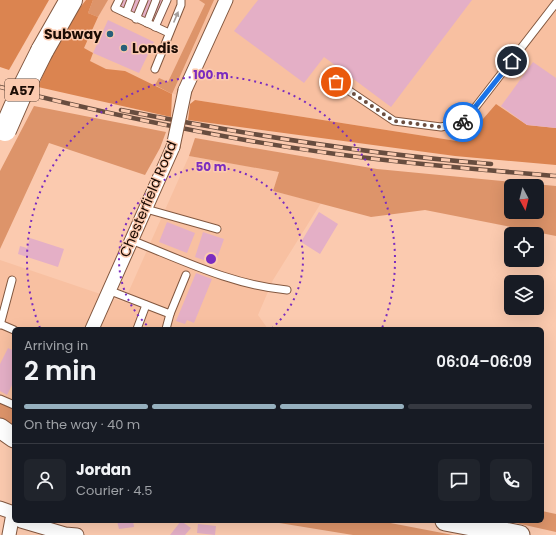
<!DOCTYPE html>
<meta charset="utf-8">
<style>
:root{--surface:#171b24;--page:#20242c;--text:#f1f3f6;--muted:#9ea1a6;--line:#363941;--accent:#96b0be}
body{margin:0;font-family:Poppins,sans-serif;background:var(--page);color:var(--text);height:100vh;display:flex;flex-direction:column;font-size:15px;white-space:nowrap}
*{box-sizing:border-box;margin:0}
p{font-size:13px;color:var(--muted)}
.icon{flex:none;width:22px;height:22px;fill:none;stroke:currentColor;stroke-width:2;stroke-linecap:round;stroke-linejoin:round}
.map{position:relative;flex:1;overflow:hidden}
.sheet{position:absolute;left:12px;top:327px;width:532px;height:196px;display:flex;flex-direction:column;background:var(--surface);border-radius:6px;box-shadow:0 4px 16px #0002}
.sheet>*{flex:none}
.needle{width:26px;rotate:173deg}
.controls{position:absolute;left:504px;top:179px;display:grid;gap:8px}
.controls a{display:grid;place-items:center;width:40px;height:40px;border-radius:6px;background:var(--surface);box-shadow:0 4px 16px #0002;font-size:20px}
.pin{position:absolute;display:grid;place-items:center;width:34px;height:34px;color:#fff;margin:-17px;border:2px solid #fff;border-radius:50%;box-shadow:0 1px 4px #0007}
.courier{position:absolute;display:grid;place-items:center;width:40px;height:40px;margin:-20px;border:3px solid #1a73e8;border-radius:50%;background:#fff;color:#222;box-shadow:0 1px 5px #0007}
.overview em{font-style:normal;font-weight:600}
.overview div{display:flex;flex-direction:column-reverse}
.overview{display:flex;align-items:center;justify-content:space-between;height:68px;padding:0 12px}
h1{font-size:26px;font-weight:600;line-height:30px}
.bar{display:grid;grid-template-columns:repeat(4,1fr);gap:6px 4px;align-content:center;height:48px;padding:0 12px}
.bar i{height:5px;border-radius:3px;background:var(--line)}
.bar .on{background:var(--accent)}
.bar p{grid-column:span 4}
.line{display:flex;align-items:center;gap:10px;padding:0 12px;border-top:1px solid var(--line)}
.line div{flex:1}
.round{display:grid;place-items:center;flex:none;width:42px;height:42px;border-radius:6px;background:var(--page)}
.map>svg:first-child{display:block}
.built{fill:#f8c0a1}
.green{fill:#dd946a;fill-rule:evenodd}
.forest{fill:#db8450}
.building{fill:#e4afc6}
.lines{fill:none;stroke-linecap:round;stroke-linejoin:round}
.service-casing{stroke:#82573f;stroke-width:9}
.minor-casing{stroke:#82573f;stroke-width:15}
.secondary-casing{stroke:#82573f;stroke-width:21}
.trunk-casing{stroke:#82573f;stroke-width:24}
.service{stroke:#fff;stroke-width:7}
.minor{stroke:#fff;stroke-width:13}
.secondary{stroke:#fff;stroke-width:19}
.trunk{stroke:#fff;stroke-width:22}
.rail-casing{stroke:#684d3f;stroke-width:4.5}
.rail{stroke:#fbcaaf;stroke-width:3;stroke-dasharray:9;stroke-linecap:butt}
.minor-bridge-casing{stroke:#82573f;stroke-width:15;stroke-linecap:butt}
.trunk-bridge-casing{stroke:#82573f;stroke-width:24;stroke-linecap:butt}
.minor-bridge{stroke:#fff;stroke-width:13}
.trunk-bridge{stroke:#fff;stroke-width:22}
.oneway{fill:#a49e9b}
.done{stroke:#6a4e40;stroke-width:4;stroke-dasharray:0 7.2}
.route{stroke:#1a73e8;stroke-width:5}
.ring{fill:none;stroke:#7b2cbf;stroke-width:2;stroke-dasharray:2 4}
.poi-dot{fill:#265f79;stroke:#fbcaaf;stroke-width:1.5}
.labels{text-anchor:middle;stroke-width:3;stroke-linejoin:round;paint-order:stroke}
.shield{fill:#fbcaaf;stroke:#5f4537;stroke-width:1}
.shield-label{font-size:13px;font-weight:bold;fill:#1c0c04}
.poi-label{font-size:14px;font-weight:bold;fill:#1c0c04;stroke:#fbcaaf;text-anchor:end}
.street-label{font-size:14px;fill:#1c0c04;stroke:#fbcaaf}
.centre{fill:#7b2cbf;stroke:#fbcaaf;stroke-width:2}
.ring-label{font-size:12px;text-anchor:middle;font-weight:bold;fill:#7b2cbf;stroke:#fbcaaf;stroke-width:3;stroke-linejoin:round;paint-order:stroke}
</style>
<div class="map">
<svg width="556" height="535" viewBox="0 0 556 535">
<rect width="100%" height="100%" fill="#fbcaaf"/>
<g class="built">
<path d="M93,0H556V128L527,125L496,104L463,142L195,100L66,63Z"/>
<path d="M189,156L280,172L273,191L321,203L273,280L258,315L268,329H14V407L0,401V260L124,302Z"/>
</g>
<g class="green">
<path d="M93,0H108L98,17L88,13Z"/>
<path d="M199,0H214L172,94L155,85L159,78L168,82L205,4Z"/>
<path d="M34,106L166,132L160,148L145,175L49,143L0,249V171Z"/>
<path d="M195,138L377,169L556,186V236L425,210L371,217L273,191L279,172L189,156ZM511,186H537V212H511Z"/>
<path d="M0,401L14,407V429L0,422Z"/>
<path d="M542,511L556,514V532L507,521H542Z"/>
<path d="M267,521H380L453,535H353Z"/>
</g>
<g class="forest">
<path d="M0,0H49L9,70L0,67Z"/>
<path d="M86,0H93L88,13L98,17L84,48L93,53L90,61L106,69L125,71L172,94L171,117L38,87C50,57 65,24 86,0Z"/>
<path d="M195,100L463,142L496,104L527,125L556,128V165L455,156L188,120L190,104Z"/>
</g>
<g class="building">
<path d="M115,0H161L170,4L161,25L114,3Z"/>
<path d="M258,0H472L391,107L324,57L304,83L234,31Z"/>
<path d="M108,20L154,42L139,73L93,53Z"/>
<path d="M533,62L556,78V128L527,125L501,106Z"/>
<path d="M319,212L338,224L320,254L301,242Z"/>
<path d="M167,222L195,233L187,253L159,242Z"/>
<path d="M203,232L224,239L215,264L195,257Z"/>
<path d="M30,238L64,249L58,267L18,254L20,246L27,248Z"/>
<path d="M196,273L212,279L194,323L187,320L185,324L176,321Z"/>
<path d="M8,348L14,351V381L7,395L0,391V364Z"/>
<path d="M117,521H133L134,527L119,529Z"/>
<path d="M181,521L191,528L185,535H170Z"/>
<path d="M198,524L216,526L215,535L197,533Z"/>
</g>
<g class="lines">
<defs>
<g id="service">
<path d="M119,0L115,8L169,33"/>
<path d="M126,13L131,0"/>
<path d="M136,19L144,0"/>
<path d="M147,23L156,0"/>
<path d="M155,27L167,0"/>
<path d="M155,69L181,5V0"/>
<path d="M336,82L394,121L441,127L464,122L556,3"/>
<path d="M146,209L217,229"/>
<path d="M131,240C182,260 232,285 287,290"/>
<path d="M108,290L170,314L186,275"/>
<path d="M0,324L14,330"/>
<path d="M0,325L12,280"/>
<path d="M137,329L146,305"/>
<path d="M166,329L170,314"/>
<path d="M0,399L14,405"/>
</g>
<g id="minor">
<path d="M185,90L226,0"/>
<path d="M92,329L173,147"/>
<path d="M0,508L14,513"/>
<path d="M21,521L65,534L77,535"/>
<path d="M9,535L12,519H14"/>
</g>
<g id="secondary">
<path d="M0,428L14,438"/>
<path d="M445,521L520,535"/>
</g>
<path id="trunk" d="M42,51L71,0"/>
</defs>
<use href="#service" class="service-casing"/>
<use href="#minor" class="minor-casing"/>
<use href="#secondary" class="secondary-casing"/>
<use href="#trunk" class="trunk-casing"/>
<use href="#service" class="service"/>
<use href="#minor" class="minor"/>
<use href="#secondary" class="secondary"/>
<use href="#trunk" class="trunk"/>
<defs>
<g id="rail">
<path d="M0,87C111,115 223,139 336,154C409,164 483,170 556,176"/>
<path d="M121,110C243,134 366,154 491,164"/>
</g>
</defs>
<use href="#rail" class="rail-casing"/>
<use href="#rail" class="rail"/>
<defs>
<path id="minor-bridge" d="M173,147L185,90"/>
<path id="trunk-bridge" d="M5,130L22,91L42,51"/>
</defs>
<use href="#minor-bridge" class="minor-bridge-casing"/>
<use href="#trunk-bridge" class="trunk-bridge-casing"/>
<use href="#minor-bridge" class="minor-bridge"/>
<use href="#trunk-bridge" class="trunk-bridge"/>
</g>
<defs><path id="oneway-solid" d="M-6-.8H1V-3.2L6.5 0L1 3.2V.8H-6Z"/></defs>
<use class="oneway" href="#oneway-solid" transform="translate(176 17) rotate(-67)"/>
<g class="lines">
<path class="done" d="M336,82L394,121L441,127L463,122"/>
<path class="route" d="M463,122L512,61"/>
</g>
<g class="ring">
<path d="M151 329A92 92 0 1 1 271 329"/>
<path d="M40 328A184 184 0 1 1 382 328"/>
</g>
<g class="poi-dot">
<circle cx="110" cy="34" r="4"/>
<circle cx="124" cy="48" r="4"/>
</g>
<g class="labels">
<rect class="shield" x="5" y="79" width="34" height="22" rx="3"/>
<g class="shield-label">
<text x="22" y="95">A57</text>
</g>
<g class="poi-label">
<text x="102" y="39">Subway</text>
<text x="132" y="53" text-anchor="start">Londis</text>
</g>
<g class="street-label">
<text transform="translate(148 199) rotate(-67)" y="5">Chesterfield Road</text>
</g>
</g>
<circle cx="211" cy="259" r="6" class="centre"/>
<g class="ring-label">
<text x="211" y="79">100 m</text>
<text x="211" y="171">50 m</text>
</g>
</svg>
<div class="controls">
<a><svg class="needle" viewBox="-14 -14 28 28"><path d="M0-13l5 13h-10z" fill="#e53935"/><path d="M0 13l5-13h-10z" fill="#9ea1a6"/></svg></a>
<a><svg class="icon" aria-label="locate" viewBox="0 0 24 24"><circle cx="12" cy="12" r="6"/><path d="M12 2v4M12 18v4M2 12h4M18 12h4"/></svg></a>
<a><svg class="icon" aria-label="layers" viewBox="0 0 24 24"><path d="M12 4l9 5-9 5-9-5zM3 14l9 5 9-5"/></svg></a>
</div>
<div class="pin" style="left:336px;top:82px;background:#ea580c"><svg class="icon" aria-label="bag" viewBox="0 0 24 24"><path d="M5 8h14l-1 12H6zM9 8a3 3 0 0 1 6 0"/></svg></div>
<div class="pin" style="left:512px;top:61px;background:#1f2937"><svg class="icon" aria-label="home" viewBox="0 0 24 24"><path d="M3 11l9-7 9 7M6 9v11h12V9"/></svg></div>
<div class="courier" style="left:463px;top:122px"><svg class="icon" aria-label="bike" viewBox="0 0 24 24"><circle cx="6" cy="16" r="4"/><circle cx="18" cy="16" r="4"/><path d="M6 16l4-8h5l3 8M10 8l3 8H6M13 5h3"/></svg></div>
<section class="sheet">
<div class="overview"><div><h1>2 min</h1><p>Arriving in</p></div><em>06:04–06:09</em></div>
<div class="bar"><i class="on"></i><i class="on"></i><i class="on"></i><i></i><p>On the way · 40 m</p></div>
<div class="line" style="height:72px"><a class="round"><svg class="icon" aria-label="person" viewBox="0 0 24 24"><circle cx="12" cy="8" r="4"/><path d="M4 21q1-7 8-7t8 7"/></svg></a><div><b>Jordan</b><p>Courier · 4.5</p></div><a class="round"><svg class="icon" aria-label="chat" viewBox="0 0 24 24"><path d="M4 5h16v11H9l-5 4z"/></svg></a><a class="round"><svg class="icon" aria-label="phone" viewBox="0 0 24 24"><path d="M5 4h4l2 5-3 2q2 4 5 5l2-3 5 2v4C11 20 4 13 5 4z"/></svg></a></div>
</section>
</div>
